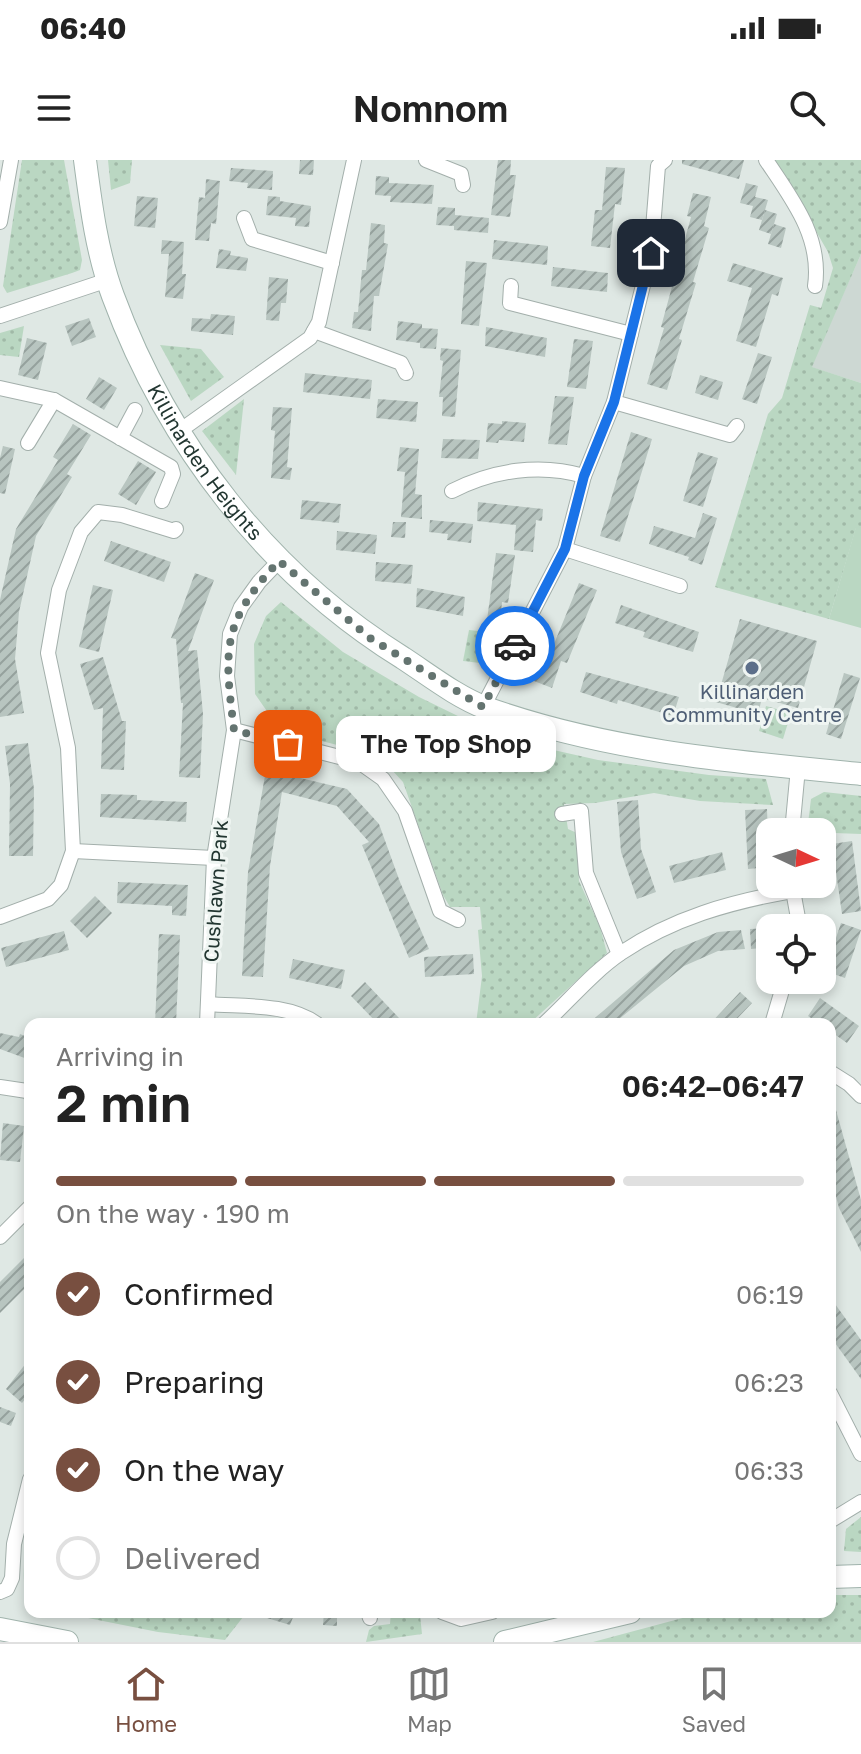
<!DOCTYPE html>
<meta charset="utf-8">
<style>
:root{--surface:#fff;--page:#f6f6f6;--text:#222;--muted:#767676;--line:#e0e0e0;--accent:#784f40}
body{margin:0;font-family:"Golos Text",sans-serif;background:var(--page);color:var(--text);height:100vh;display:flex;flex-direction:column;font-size:30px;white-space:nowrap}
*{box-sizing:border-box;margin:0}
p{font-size:26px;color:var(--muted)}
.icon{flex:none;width:44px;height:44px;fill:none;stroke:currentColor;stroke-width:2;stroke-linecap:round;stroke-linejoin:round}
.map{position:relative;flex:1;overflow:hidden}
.side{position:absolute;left:24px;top:858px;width:812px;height:600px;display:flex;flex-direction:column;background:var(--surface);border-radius:16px;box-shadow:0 4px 12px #0003}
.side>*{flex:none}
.needle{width:52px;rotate:94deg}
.controls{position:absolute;left:756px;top:658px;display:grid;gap:16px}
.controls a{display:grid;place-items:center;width:80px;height:80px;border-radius:16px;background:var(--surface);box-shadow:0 4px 12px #0003;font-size:40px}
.pin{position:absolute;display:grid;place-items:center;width:68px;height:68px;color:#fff;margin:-34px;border-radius:16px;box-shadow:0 4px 12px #0006}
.courier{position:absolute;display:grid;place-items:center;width:80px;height:80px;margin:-40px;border:6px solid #1a73e8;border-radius:50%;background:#fff;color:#222;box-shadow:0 2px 10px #0007}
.bubble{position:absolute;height:56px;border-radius:16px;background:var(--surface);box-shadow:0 4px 12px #0003;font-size:26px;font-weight:600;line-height:56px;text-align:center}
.head em{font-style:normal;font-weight:600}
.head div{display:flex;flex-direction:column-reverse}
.head{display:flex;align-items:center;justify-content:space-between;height:136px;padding:0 32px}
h1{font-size:52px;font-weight:600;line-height:60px}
.bar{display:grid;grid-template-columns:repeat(4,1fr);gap:12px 8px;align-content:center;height:96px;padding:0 32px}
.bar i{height:10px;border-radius:6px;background:var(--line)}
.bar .on{background:var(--accent)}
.bar p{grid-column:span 4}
ol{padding:0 32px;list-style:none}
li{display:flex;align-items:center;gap:24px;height:88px}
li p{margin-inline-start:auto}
li .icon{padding:8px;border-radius:50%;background:var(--accent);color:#fff;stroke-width:4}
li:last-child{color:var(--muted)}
li i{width:44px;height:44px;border:4px solid var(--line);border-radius:50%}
.status{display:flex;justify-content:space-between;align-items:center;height:56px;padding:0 40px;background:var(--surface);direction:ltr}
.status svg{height:22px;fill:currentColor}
header{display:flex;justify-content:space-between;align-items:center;height:104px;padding:0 32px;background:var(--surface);font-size:36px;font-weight:600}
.tabs{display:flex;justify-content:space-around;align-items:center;height:112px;border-top:2px solid var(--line);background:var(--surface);font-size:22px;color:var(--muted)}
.tabs a{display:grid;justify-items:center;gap:4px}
.tabs .on{color:var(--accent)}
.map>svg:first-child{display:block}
.built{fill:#cdd8d3}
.grass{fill:url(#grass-dots)}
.pitch{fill:#bad7c2}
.building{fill:url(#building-hatch)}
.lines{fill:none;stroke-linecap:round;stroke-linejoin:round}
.street-casing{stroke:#a3afab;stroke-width:16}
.secondary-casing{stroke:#a0b3ac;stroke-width:24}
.street{stroke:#fff;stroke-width:14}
.secondary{stroke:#fff;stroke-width:22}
.done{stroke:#647470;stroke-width:8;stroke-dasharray:0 14.4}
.route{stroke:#1a73e8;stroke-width:10}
.service-dot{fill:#5c6f8a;stroke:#eff5f2;stroke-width:3}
.labels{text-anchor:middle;stroke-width:6;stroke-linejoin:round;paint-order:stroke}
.street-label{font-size:20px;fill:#223631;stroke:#eff5f2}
.service-label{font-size:20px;fill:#4e5e75;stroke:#eff5f2}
</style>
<div class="status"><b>06:40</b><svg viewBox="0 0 49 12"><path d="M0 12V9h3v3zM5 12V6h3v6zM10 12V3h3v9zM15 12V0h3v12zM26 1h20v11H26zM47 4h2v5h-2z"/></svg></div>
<header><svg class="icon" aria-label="menu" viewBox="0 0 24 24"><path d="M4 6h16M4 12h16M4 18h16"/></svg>Nomnom<svg class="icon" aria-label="search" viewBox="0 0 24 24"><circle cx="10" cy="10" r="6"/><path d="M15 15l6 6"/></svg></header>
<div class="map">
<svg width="861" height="1482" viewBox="0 0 861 1482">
<defs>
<pattern id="grass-dots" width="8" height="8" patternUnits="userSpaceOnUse" patternTransform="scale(2)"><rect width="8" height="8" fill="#bad7c2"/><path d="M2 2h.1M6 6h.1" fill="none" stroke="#a0b9a7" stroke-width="1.8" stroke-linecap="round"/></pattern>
<pattern id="building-hatch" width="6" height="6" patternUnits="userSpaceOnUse" patternTransform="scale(2)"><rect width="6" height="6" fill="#b8c5c0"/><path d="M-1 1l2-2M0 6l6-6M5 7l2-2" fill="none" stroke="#95a19d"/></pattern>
</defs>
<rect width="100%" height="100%" fill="#dfe8e4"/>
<path class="built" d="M861,94V223L811,207Z"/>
<g class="grass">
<path d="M22,0H64L82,100L80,110L72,113L7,133L3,126Z"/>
<path d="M108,0H132L130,23L111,30Z"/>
<path d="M775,0H861V94L812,207L861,223V368H856L829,459L715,427L768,254L782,238L810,145L821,148L833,108L828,92Z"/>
<path d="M24,166L19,197L0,195V173Z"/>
<path d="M160,185L201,189L224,217L191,241Z"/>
<path d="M244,239L236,315L202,271Z"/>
<path d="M281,442L343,492L419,537L505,579L598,600L709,615L766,619L773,645L700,641L654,633L595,643L564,644L568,669L577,673L579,721L600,767L607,793L529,864H476L482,816L478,770L482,769L480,747H450L443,735L403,622L379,596L280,570L255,534L254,484L266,456Z"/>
<path d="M469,470L497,473L480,503L463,501Z"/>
<path d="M766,546L791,553L783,579L759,571Z"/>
<path d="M824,632L861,636V674L807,672L811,639Z"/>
<path d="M861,1357V1392L844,1391L846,1369Z"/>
<path d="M30,1364V1447L27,1446C21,1418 24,1391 30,1364Z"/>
<path d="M830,1435H861V1482H593L705,1452H830Z"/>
<path d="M58,1452H247L225,1480L158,1472Z"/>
<path d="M391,1452H424L420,1455L422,1474L366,1482L369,1470L374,1466L390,1464Z"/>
</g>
<path class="pitch" d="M856,367L861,368V468L829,459Z"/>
<g class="building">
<path d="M300,0H314L313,15L299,14Z"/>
<path d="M498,0H511L510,15H516L510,57L491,55Z"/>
<path d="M682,0H744L739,19L682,4Z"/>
<path d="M606,7L625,8L621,45L615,44L610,88L591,86L595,50H602Z"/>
<path d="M231,8L273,11L272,30L247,28L248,23L229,21Z"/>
<path d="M376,16L389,17V23L434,25L432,44L390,42L391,36L375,35Z"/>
<path d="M206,19L220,21L216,64L211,63L209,81L195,80L199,37L205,38Z"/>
<path d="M746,23L758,26L755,37L768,40L762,60L750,57L753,46L740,43Z"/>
<path d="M693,33L711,37L704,66L709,68L693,122L696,123L679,179L682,180L667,230L647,224L664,168L661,167L691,57L687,56Z"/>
<path d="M137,36L158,38L155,68L134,66Z"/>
<path d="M268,36L280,37V41L311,46L309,67L295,66L296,58L266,55Z"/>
<path d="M438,47L455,48V55L489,58L488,73L454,70V66L436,65Z"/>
<path d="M765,50L777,54L771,74L759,70Z"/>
<path d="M371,63L385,65L384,83L388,84L379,136H374L371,171L352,168L354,152H358L362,110H366Z"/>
<path d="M774,64L786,68L781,88L768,84Z"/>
<path d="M162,80L184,82L182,114H186L183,139L165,137L169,94H161Z"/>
<path d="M494,80L548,86L547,105L492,99Z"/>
<path d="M219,89L231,91L230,95L248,98L246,111L216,108Z"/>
<path d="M466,101L487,103L479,166L461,164Z"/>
<path d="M733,103L783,118L778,136L772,134L756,187L736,181L752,128L727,121Z"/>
<path d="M553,107L608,113L607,132L551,126Z"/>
<path d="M269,117L288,119L286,143H281L279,161L266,160Z"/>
<path d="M211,154L235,156L233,175L191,171L192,158L210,159Z"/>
<path d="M89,158L96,177L72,186L65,166Z"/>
<path d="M398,161L422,164V168L438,169L436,189L420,188V183L396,180Z"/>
<path d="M486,167L547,178L545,197L485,186Z"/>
<path d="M27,178L47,183L38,220L18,215Z"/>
<path d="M574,179L593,181L586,229L567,227Z"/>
<path d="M441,188L461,190L455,257L442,256L443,237H439L443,201L440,200Z"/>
<path d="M758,193L772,197L757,244L742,239Z"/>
<path d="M305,213L372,220L370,239L303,232Z"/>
<path d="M700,215L723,222L718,240L695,233Z"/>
<path d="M99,217L117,228L104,250L86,239Z"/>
<path d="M555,236L574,237L567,285L548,284Z"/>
<path d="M378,239L418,242L416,262L376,258Z"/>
<path d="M273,247L292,248L287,307L292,308L290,320L271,318L275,271L271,270Z"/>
<path d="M502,261L526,263L524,282L499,280L498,283L486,282L488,263L502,264Z"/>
<path d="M73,264L91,275L67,314L72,317L36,376L19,452L15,499L24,553L0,557V440L16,369L58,300L53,297Z"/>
<path d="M631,272L652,279L620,382L600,376Z"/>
<path d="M443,279L480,280L478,299L441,298Z"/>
<path d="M3,286L15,289L5,334L0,333V298Z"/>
<path d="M400,287L419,289L415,334L422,335V359L401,357L405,312L397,311Z"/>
<path d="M698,292L718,298L703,347L683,341Z"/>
<path d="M138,301L156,312L136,345L118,334Z"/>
<path d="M302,340L341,344L339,363L300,359Z"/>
<path d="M478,342L543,349L542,361L536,360L533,392L514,390L516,365L477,361Z"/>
<path d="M703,353L717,358L702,405L688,400L689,397L649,384L654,366L695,378Z"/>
<path d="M430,360L473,364L471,383L447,380L448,374L429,372Z"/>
<path d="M393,362H406L405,378L391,377Z"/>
<path d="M337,371L377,375L375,394L336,390Z"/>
<path d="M111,381L171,402L164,422L104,401Z"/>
<path d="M496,393L515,395L508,443L502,442L500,462L487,460Z"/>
<path d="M376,402L413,405L411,424L375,421Z"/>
<path d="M195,413L214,420L188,491L197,490L203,554L200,618L179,617L183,543H181L176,479L171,478Z"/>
<path d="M579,423L597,430L567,503L561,501L552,528L534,521L542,499L547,501Z"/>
<path d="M93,425L113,430L99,492L79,487Z"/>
<path d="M417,428L465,437L463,456L416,447Z"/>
<path d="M621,445L699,472L693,492L643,477L645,472L615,463Z"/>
<path d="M740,459L817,481L798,548L762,538L758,554L716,542Z"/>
<path d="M103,497L122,561H126L124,610L101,609L103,548L94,550L80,504Z"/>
<path d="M586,512L679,537L673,556L618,540L617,544L580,532Z"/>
<path d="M844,513L860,518L841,579L826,574Z"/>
<path d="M28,583L34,629L33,696H9L10,624L5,586Z"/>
<path d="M266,610L347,629L379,664L400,722L429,789L409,798L362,685L369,682L337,646L282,632L270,706L263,817L242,816L248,712Z"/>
<path d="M101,634L137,635V640L187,642L186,662L100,657Z"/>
<path d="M638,640L641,689L656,732L637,739L621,692L617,642Z"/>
<path d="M767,649L769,707L748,709L745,650Z"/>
<path d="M852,681L861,751L842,754L832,684Z"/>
<path d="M722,692L726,710L674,723L669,706Z"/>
<path d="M118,722L188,725L186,756L172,755V746L117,743Z"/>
<path d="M95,736L112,753L87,778L70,761Z"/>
<path d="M841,763L861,770L845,818L825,811Z"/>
<path d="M769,768L770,787L751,789L750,769Z"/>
<path d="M741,770L745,789L718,791L684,806L613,864H588L674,790L718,772Z"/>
<path d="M64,771L69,790L6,807L1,788Z"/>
<path d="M159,774L180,775L176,864H155Z"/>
<path d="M473,794L474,814L425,817L424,797Z"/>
<path d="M293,799L345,810L341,829L289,818Z"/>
<path d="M365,822L399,858L394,864H378L351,836Z"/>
<path d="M740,832L752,843L732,864H710Z"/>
<path d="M820,838L859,866L847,883L830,871V864H820L808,856Z"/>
<path d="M0,873L19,877L20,874L30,878V900L0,889Z"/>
<path d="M830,943H834L861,1040V1092L839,1048L830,1014Z"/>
<path d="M3,963L24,966L20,1002L0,1000Z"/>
<path d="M30,1092V1123L0,1153V1122Z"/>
<path d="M830,1137L861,1180V1219L830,1176Z"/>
<path d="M30,1198V1233L22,1243L6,1229Z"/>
<path d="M0,1247L16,1253L11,1266L0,1262Z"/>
<path d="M258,1452H295L290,1465L257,1455Z"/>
<path d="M324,1452H337V1466L323,1465Z"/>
</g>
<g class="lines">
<defs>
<g id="street">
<path d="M426,0L461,14L463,25"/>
<path d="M766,0C792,39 822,77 815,126"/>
<path d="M244,58L252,79L332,103"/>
<path d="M0,62L11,0"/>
<path d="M511,126L510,143L631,174"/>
<path d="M0,156L108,120"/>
<path d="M314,171L401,203L406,213"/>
<path d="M0,228L54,240L171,307L173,314L162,341"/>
<path d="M614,242L730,275L737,266"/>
<path d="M178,272L310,178L319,162L354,0"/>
<path d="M120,278L135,250"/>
<path d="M28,283L54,240"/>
<path d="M452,331C493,310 540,303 584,316"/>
<path d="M565,389L680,426"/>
<path d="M483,547L565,389L584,316L614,242L651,93L658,6L665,0"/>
<path d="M234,570L359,602L383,619L405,651L440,751L458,760"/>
<path d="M562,654L581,651L586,713L619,794"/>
<path d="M792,672L798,608"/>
<path d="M73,691L214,698"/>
<path d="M792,725L798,758L796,768"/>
<path d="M0,757L48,739L61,725L73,691L68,588L48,493L59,430L81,372L98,352L122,355L174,371L176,369"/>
<path d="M208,844C243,847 288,843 317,864"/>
<path d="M207,864L214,698L234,570L227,516L230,474L241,447L259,422L279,401"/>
<path d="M544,864C569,841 593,812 621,793C673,758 730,742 792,731"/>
<path d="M772,864L785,820"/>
<path d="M830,912L849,924L861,936"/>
<path d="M0,927L27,931L30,934"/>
<path d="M0,1077L30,1047"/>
<path d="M830,1233L861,1294"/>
<path d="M830,1361L861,1342"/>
<path d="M0,1432L7,1429L12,1418L14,1384L30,1319"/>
<path d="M368,1452L370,1458"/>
<path d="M442,1452L461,1459L492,1452"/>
</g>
<g id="secondary">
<path id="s1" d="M85,0C91,46 97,93 113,136C168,285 268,414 403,498C429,515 457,537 486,548C606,591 735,602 861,614"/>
<path d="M830,1417L861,1416"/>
<path d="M0,1469L67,1482"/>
<path d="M505,1482L630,1452"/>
</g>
</defs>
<use href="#street" class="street-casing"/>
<use href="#secondary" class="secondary-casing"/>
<use href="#street" class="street"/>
<use href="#secondary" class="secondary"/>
</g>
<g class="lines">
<path class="done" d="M288,584L234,570C224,489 221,463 279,401L370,478L483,547L515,486"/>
<path class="route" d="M515,486L565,389L584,316L614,242L651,93"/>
</g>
<circle class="service-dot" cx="752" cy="508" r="8"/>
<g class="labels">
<g class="street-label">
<text dy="7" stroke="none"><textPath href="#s1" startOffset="330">Killinarden Heights</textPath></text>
<text transform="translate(216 731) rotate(-86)" y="7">Cushlawn Park</text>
</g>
<g class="service-label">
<text x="752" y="539">Killinarden<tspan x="752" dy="23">Community Centre</tspan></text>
</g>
</g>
</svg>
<div class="controls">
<a><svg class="needle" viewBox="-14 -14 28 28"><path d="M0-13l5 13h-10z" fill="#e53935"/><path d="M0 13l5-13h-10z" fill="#767676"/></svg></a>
<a><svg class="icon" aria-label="locate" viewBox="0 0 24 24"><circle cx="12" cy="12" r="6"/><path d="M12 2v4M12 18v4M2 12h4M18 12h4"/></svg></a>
</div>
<div class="pin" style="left:288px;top:584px;background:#ea580c"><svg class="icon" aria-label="bag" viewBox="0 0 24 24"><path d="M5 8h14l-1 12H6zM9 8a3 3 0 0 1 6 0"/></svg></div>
<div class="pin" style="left:651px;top:93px;background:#1f2937"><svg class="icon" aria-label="home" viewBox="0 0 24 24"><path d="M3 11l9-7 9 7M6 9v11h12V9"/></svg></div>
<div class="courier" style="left:515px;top:486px"><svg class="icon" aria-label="car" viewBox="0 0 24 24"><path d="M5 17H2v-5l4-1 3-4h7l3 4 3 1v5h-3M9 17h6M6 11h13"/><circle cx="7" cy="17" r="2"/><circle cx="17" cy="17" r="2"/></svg></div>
<div class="bubble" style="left:336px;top:556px;width:220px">The Top Shop</div>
<section class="side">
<div class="head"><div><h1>2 min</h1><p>Arriving in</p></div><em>06:42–06:47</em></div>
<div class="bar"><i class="on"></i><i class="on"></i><i class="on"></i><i></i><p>On the way · 190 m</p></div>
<ol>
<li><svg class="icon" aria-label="check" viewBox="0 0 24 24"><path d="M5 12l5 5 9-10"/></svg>Confirmed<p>06:19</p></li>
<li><svg class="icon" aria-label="check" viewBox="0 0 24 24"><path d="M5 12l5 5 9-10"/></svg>Preparing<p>06:23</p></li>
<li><svg class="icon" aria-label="check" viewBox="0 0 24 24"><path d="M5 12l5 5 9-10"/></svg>On the way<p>06:33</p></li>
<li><i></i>Delivered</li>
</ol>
</section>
</div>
<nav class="tabs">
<a class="on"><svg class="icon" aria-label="home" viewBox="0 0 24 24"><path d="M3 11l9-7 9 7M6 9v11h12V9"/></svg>Home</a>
<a><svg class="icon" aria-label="map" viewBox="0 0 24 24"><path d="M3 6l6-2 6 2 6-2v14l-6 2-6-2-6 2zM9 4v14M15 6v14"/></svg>Map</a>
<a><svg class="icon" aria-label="saved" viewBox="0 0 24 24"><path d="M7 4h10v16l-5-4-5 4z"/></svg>Saved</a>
</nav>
